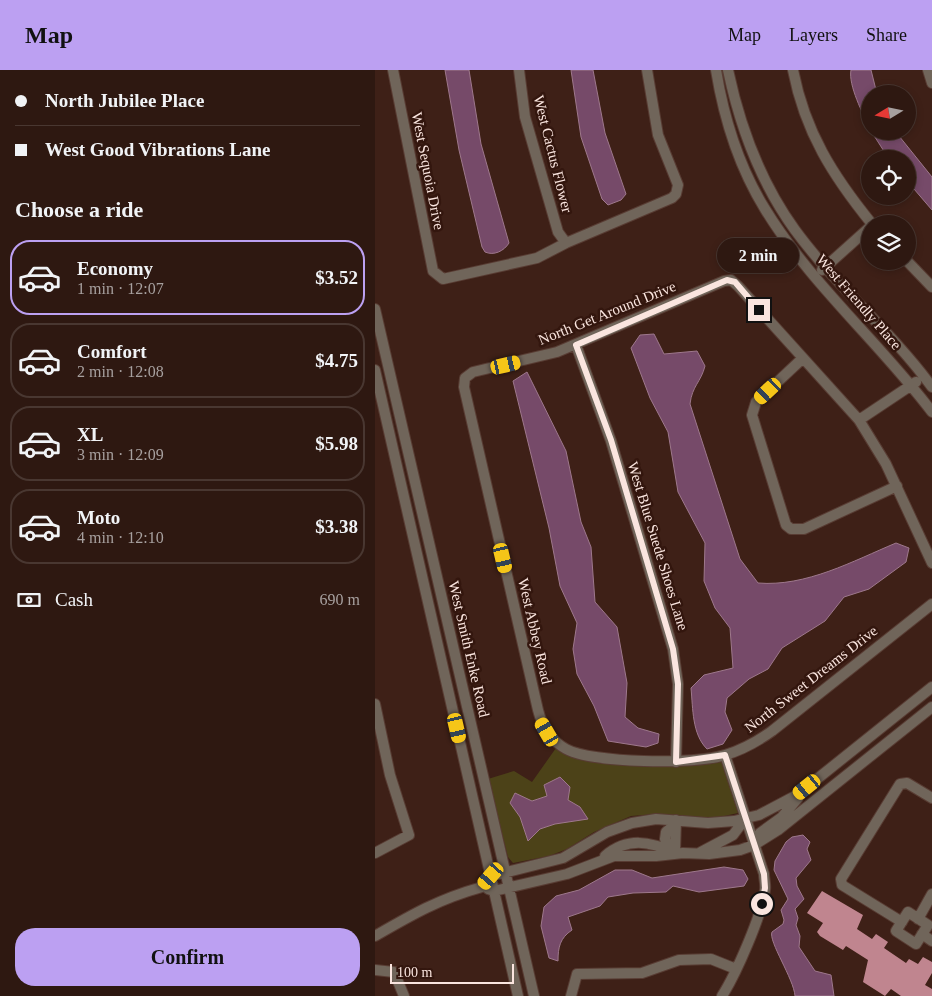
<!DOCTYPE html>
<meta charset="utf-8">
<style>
:root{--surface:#2e1811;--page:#36211a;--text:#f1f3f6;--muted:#a7a09f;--line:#493731;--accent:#bca0f2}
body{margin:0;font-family:Georgia,serif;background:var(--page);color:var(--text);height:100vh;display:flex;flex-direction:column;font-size:19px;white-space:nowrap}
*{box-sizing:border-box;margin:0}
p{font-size:16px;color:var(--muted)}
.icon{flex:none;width:28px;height:28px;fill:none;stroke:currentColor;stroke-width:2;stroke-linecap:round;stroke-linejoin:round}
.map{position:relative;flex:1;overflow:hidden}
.drawer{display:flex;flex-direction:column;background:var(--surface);width:375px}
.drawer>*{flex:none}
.hud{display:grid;align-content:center;height:110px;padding:0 15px;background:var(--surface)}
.needle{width:32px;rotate:260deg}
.controls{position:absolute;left:486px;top:15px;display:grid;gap:10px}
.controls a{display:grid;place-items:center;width:55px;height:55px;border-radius:50%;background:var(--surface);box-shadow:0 2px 8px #0003,0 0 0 1px var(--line);font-size:25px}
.scale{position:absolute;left:15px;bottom:12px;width:124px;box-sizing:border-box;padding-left:5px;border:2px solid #fae5df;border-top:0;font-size:14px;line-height:18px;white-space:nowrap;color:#fae5df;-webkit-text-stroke:4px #33160e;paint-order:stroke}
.end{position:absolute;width:22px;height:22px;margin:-11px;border:6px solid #fae5df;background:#111;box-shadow:0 0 0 2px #111}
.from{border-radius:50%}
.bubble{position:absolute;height:35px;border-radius:18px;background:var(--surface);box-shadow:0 2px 8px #0003,0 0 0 1px var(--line);font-size:16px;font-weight:800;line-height:35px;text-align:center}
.car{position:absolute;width:15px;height:30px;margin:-15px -8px;border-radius:6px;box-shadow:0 0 4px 1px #0007;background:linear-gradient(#f5c518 24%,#345 0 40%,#f5c518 0 76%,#345 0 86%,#f5c518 0)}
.hud b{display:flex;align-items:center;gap:18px;height:48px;font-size:19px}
.hud b+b{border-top:1px solid var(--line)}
.hud i{width:12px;height:12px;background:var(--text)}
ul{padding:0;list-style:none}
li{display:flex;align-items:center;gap:15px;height:75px;margin:0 10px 8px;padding:0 5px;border:2px solid var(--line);border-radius:20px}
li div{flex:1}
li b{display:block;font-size:19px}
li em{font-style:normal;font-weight:800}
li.active{border-color:var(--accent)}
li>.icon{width:45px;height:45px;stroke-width:1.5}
h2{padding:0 15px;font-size:22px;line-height:60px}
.pay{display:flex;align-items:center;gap:12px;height:55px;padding:0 15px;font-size:19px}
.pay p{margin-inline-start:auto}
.action{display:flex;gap:10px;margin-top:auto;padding:10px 15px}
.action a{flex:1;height:58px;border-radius:20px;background:var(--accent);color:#111;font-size:20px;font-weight:800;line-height:58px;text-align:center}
header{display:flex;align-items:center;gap:30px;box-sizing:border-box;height:70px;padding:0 25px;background:var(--accent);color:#111}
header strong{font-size:24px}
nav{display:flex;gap:28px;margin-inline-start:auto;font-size:18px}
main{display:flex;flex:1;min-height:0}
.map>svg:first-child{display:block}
.green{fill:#4c4218}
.water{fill:#764a69;stroke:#9e788c}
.building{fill:#c0858f}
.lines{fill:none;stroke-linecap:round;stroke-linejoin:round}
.minor-casing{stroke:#583c33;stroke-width:12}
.minor{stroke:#70655a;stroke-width:10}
.route{stroke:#fae5df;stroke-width:6}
.labels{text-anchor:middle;stroke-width:5;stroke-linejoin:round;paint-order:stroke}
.street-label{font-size:15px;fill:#fae5df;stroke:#33160e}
</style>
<header>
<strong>Map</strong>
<nav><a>Map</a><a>Layers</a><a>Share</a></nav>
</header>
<main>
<section class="drawer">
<div class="hud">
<b><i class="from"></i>North Jubilee Place</b>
<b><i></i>West Good Vibrations Lane</b>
</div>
<h2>Choose a ride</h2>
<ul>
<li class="active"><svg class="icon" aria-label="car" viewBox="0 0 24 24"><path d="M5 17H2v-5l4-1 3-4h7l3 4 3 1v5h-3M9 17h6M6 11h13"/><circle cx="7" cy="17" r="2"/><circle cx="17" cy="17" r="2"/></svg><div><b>Economy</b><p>1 min · 12:07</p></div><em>$3.52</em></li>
<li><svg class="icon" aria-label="car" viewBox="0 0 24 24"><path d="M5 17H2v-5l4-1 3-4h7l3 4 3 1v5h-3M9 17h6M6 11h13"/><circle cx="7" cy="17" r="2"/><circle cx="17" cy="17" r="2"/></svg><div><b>Comfort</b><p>2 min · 12:08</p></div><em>$4.75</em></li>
<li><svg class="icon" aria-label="car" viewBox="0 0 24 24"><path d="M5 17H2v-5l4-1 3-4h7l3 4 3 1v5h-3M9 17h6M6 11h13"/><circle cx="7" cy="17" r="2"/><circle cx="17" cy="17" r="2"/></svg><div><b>XL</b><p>3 min · 12:09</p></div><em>$5.98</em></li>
<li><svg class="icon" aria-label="car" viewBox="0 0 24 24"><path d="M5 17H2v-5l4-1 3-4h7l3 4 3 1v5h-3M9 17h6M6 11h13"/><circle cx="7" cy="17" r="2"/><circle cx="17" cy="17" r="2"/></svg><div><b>Moto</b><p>4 min · 12:10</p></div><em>$3.38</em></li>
</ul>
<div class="pay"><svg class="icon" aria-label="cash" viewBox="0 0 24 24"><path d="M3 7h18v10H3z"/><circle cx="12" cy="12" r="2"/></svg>Cash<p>690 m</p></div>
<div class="action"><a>Confirm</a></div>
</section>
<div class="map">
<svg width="557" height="926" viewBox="0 0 557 926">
<rect width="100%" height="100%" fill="#3e2017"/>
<path class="green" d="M181,678l80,16 57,2 30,-6 15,53 -23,5 -59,-4 -25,2 -37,16 -27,17 -18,7 -36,7 -5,-6 -20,-78 26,-8 18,11z"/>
<path class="water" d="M70,0h24l12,74 28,99c-5,8 -15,13 -24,9l-3,-5 -23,-97z
M196,0h22l12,63 21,61 -5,6 -13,5 -6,-6 -21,-62z
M476,0h20l6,24h-7v35c-7,-15 -22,-44 -19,-59z
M496,61h24l37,46v33l-24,-28 -1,-23h-18z
M279,264l10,20 33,-3 8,15c-4,16 -13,20 -15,38l50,155 18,24c48,4 95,-22 138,-40l13,5 -3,14 -37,27 -25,8 -19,24 -43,27 -14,21 -19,10 -22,19 -2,14 7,18 -9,14 -16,5c-15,-15 -14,-40 -16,-61l13,-13 29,-7 -3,-40 -15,-20 -11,-27 1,-38 -27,-51 -10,-60 -18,-34 -19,-50 9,-13z
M152,302l39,79 15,71 10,25 4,55 22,25 10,56 -2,34 13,11 21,6 -1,9 -12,4 -38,-6 -14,-35 -17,-32 -4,-25 4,-26 -17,-37 -11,-58 -36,-147z
M185,707l10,10 -2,13 12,7 8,12 -33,5 -15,5 -12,12 -8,-24 -10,-14 5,-10 17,8 15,-5 -3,-11z
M428,765l7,7 -3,7 4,11 -15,18 1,8 7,13 -9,10 3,9 -2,7 4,11 -1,11 16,24 16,4 3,21h-39c-1,-17 -27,-55 -23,-64l11,-8 1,-4 -3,-10 7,-11 -14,-29 1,-9 11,-19 6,-5z
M349,797l19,3 5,9 -4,7 -45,6 -26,-6 -7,6 -33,1 -25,4 -8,9 -32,11 4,13c-12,8 -14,17 -14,31l-9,-3 -8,-32 3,-19 12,-11 23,-6 36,-20h17l20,8z"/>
<path class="building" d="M447,821l41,24 -6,14 15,10 4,-5 12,8 -4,6 22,15 3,-4 9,5 5,-7 9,5v11l-7,12 7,4v7h-31l-10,-7 -6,7 -22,-14 5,-22 -22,-14 -3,4 -23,-14 -3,-4 6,-9 -16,-10z"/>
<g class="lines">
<defs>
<path id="minor" d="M18,0l40,201 10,8 94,-21 29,-15 106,-45 4,-4 2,-9 -20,-50 -11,-65
M144,0l6,47 33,115 8,11
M341,0c8,49 23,97 49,139 45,74 115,134 167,203
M353,0c12,57 33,113 67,160 41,56 96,101 137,157
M418,0c12,62 40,106 79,154
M553,0l4,13
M532,191l25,26
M447,200l48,-43
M0,239l159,687
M201,275l35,96 62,208 5,35 -2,78
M428,288l-47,44 -4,13 34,110 5,4h13l93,-43
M0,300l143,626
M484,350l57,-38
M557,493l-46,-99 -27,-44 -121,-134 -7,-6 -7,1 -167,71 -84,20 -8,6 -1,9 74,323c4,16 12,30 28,39 25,14 130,16 159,6 17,-5 33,-14 47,-24l160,-127
M0,634l15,71 19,60 -34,18
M379,775l6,-12 22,-16 16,-19
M294,781l-4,-12 1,-7 10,-8
M326,782l32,-17 12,-16
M230,786c22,-19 45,-15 70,-3l1,-33
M107,817l9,-11 72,-18 44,-26 25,-9 24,-4 52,4 26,-2 25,-6 38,-20 135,-108
M113,819l6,2 73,-17 47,-18h42l27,-3 26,1 31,-4 14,-5 24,-15 154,-123
M533,842l20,13 -12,19 -20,-13z
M543,849l14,-25
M527,852l-60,-37 -1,-6 59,-95 7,-1 25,15
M547,864l10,7
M0,866c38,-22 64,-37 107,-49
M0,900l19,2 10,24
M196,926l6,-22 65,-1 37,-13 32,-1 25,10
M347,926c14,-22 40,-81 43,-106 1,-5 -1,-11 -1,-16l-39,-119"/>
</defs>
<use href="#minor" class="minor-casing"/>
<use href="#minor" class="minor"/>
</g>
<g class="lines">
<path class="route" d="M384,240l-24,-28 -8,-2 -151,65 35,95 62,209 5,35 -2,78 49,-7 39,119 1,14 -3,16"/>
</g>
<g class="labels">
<g class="street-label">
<text transform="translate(178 84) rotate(76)" y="5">West Cactus Flower</text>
<text transform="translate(53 101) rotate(79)" y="5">West Sequoia Drive</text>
<text transform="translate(484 232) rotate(49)" y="5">West Friendly Place</text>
<text transform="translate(232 243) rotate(-22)" y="5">North Get Around Drive</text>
<text transform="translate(283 476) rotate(73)" y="5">West Blue Suede Shoes Lane</text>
<text transform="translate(160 561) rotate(77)" y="5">West Abbey Road</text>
<text transform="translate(94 579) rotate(77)" y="5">West Smith Enke Road</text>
<text transform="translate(436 609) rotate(-38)" y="5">North Sweet Dreams Drive</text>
</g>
</g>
</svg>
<div class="controls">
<a><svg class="needle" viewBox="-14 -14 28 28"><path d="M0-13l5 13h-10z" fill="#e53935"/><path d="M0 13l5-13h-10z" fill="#a7a09f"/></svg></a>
<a><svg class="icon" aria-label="locate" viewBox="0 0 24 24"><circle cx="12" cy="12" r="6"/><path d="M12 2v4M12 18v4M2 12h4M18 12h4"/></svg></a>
<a><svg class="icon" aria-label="layers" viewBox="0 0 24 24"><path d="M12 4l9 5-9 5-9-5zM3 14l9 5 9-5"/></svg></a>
</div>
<div class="scale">100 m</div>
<i class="end from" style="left:387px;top:834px"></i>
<i class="end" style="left:384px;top:240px"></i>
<div class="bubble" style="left:342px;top:168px;width:82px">2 min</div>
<i class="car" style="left:131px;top:295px;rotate:77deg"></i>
<i class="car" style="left:393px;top:321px;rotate:227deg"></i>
<i class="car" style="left:128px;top:488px;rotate:167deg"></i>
<i class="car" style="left:82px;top:658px;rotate:167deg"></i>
<i class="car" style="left:172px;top:662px;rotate:330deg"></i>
<i class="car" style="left:432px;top:717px;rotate:231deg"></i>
<i class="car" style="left:116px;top:806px;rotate:221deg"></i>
</div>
</main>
